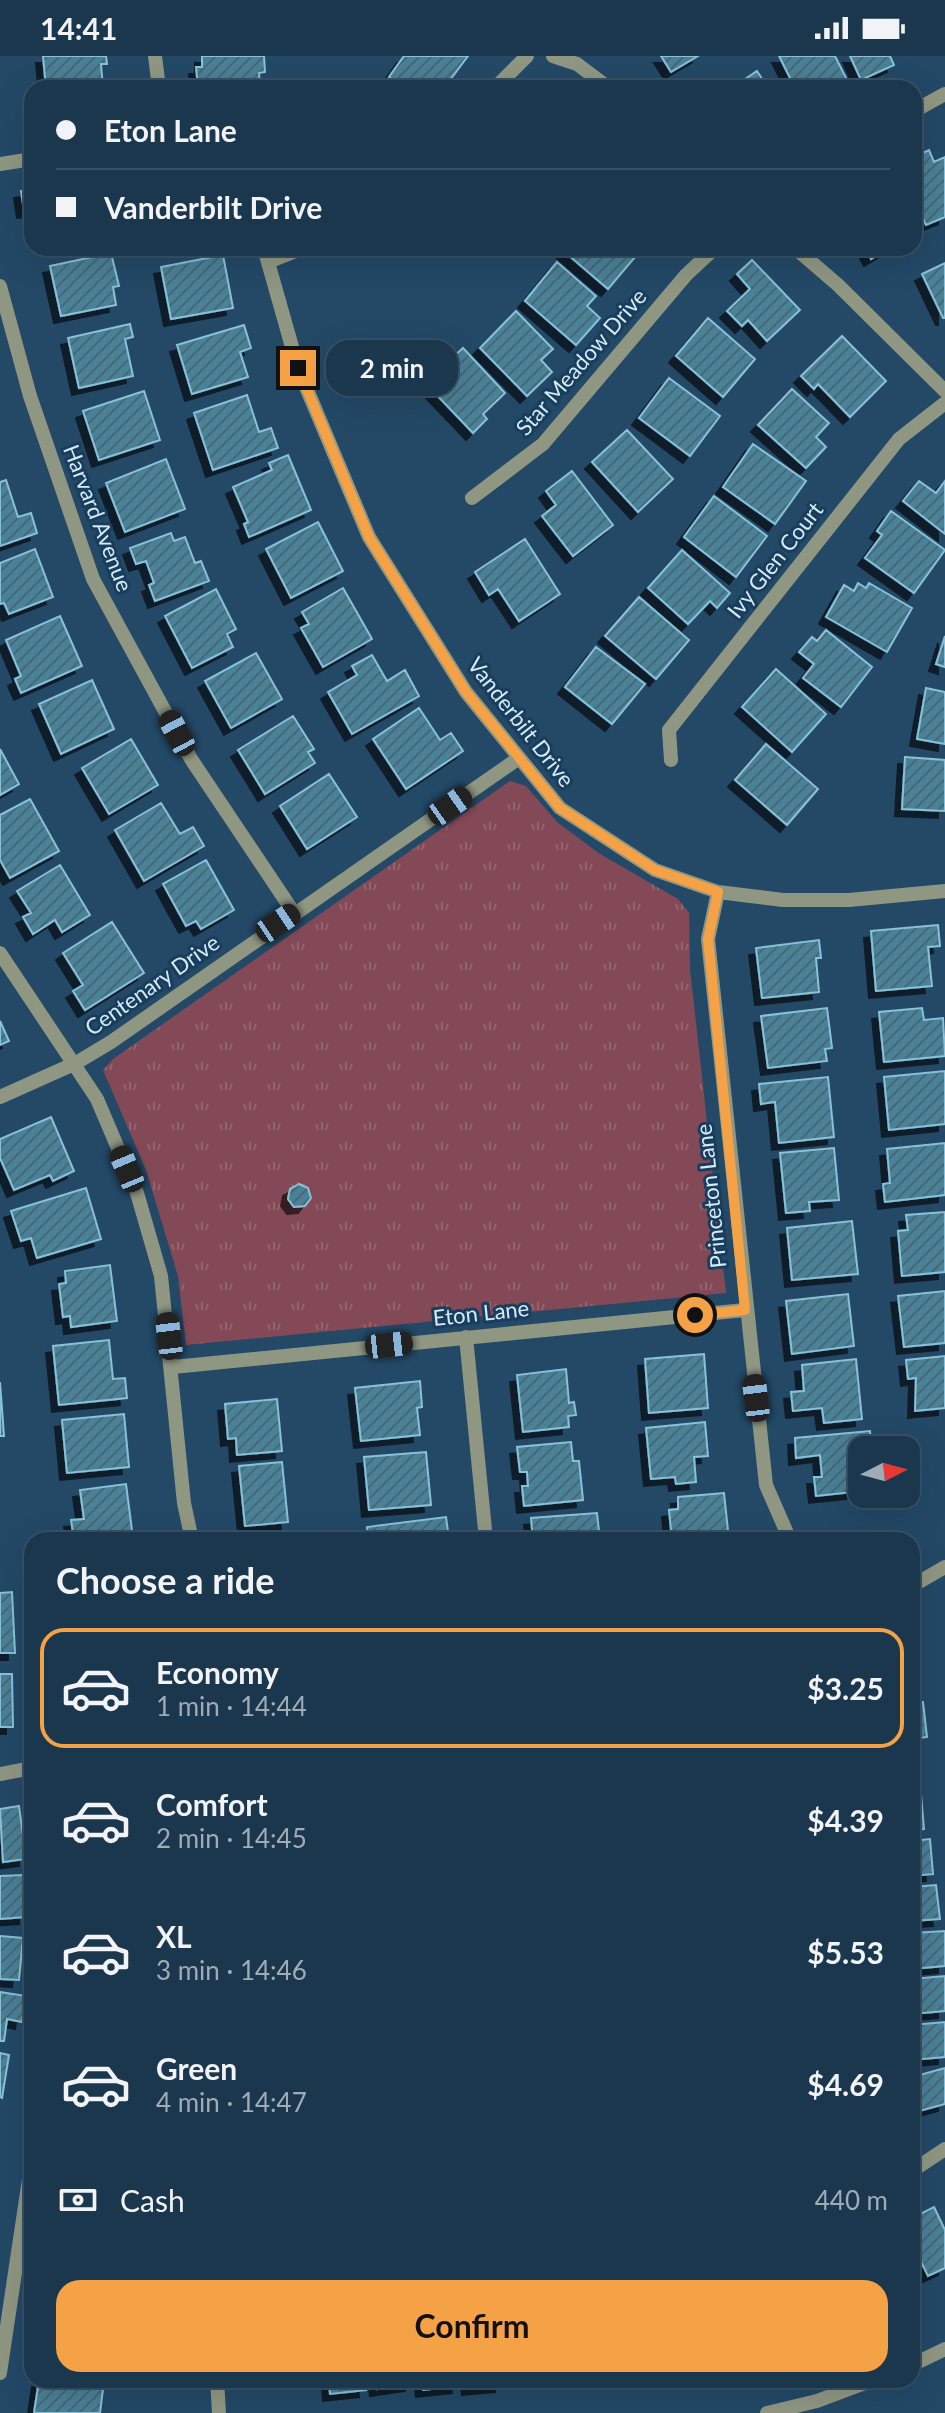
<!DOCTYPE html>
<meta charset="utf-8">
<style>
:root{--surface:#1a374d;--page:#233f54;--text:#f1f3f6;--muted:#9facb6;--line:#385165;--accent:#f5a246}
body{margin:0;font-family:Lato,sans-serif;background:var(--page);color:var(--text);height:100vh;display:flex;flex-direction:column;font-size:30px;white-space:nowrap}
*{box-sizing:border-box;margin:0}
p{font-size:26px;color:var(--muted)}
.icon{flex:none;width:44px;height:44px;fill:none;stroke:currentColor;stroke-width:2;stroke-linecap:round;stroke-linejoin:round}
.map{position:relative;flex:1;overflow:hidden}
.drawer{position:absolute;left:24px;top:1476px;width:896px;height:856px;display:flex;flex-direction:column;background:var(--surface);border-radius:24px;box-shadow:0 8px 32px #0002,0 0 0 2px var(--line)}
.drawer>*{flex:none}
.banner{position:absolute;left:24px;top:24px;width:898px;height:176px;border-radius:24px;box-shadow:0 8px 32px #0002,0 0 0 2px var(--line);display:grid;align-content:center;height:176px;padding:0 32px;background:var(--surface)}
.needle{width:52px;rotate:84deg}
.controls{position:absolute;left:848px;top:1380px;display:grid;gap:16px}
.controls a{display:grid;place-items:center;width:72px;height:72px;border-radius:16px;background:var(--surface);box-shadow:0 8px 32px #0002,0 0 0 2px var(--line);font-size:40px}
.end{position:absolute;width:36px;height:36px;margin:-18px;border:10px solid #f5a246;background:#111;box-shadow:0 0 0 4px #111}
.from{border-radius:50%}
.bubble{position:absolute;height:56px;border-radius:24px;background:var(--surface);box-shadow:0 8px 32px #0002,0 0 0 2px var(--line);font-size:26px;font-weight:700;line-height:56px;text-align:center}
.car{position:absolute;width:24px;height:48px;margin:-24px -12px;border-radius:10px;box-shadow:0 0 6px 2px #0007;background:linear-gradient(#222 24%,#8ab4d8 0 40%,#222 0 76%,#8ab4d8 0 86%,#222 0)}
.banner b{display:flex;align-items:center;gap:28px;height:76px;font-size:30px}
.banner b+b{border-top:2px solid var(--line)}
.banner i{width:20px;height:20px;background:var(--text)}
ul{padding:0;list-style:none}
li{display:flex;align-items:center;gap:24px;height:120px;margin:0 16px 12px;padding:0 16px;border:4px solid transparent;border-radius:24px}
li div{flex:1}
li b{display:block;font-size:30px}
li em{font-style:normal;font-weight:700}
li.current{border-color:var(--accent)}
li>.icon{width:72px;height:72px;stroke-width:1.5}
h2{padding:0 32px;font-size:36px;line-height:96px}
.pay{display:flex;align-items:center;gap:20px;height:88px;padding:0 32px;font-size:30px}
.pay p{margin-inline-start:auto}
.primary-button{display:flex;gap:16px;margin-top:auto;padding:16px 32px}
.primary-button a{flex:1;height:92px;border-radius:24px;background:var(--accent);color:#111;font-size:32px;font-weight:700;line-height:92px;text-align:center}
.status{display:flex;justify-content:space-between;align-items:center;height:56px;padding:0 40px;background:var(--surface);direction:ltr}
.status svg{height:22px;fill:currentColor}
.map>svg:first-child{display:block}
.park{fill:url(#park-tufts)}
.building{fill:url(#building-hatch);stroke:#88c1d8;stroke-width:2;filter:url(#shadow)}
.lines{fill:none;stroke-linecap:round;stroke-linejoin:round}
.minor{stroke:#8f9783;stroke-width:14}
.route{stroke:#f5a246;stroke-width:10}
.labels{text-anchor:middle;stroke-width:6;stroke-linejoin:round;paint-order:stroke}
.street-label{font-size:22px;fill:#d5eafd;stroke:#183e5c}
</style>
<div class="status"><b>14:41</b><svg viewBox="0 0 49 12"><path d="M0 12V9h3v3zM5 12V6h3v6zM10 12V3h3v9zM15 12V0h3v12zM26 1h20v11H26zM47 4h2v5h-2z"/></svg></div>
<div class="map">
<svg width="945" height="2357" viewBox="0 0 945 2357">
<defs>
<pattern id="park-tufts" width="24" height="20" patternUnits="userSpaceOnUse" patternTransform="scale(2)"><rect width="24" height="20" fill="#844957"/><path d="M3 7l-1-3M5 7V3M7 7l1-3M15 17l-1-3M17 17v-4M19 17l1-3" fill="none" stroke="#946370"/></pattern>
<pattern id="building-hatch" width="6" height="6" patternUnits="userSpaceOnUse" patternTransform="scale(2)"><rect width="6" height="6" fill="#498197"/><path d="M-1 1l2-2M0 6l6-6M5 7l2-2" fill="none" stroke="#456979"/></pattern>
<filter id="shadow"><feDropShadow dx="-7" dy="7" stdDeviation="0" flood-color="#0009"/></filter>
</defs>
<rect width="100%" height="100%" fill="#234967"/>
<path class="park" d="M510,725l16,5 31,36 43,32 78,45 11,14 1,56 36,324 -540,52 -8,-69 -32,-106 -43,-100 10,-11z"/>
<path class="building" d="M43,0h63l1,8h-6l2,24h-57z
M202,0h62l1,16 -6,1 1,10 -62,4 -2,-20h6z
M404,0h64l-24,32h-40l-15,-11z
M661,0h37l-27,16z
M779,0h56l16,32h-56z
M850,0h40l4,9 -33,15z
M757,15l11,17h-36z
M929,94l5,12 11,-5v60l-19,8 -12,-27v-41z
M32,133v21l-8,1 -3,-20z
M560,192h78l3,2 -33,39z
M865,192h24l-18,11z
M111,197l8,33 -6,1 3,18 -55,11 -11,-50z
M223,199l10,53 -62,11 -10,-52z
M752,204l48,50 -33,31 -19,-21 -6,6 -15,-15 23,-22 -13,-15z
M557,206l39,34 -9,10 13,12 -24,27 -51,-44z
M945,207v55h-2l-21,-44z
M516,255l37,38 -12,11 11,12 -25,24 -47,-48z
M708,262l47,41 -32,38 -47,-41z
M130,268l3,13 -8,2 8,37 -54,12 -11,-50z
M244,269l7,23 -11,4 8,25 -56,17 -15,-49z
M842,280l44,45 -36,36 -32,-33 -4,5 -13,-13z
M463,292l42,45 -22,21 4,5 -14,14 -43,-45 7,-8 -4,-4z
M669,322l51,38 -30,40 -51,-38z
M792,333l37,34 -13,14 10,10 -20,21 -48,-43z
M144,335l16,49 -61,20 -16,-49z
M247,339l12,37 12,-4 7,20 -65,22 -19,-57z
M627,374l46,49 -35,33 -46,-50z
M753,388l53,37 -31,43 -52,-37z
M288,399l23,55 -62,27 -5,-13 4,-2 -15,-35 39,-17 -3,-7z
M166,403l19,50 -60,23 -19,-49z
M572,415l41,54 -40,31 -31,-40 14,-11 -10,-14z
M6,424l12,37 13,-4 6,20 -37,13v-64z
M919,425l17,12 9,-12v53l-42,-33z
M714,440l53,40 -31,41 -52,-40z
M891,455l54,39 -31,43 -49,-35 17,-23 -5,-4z
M318,466l25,49 -52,27 -25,-49z
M171,477l3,8 11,-4 10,26 6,-2 8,20 -54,20 -6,-16 5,-2 -8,-22 -10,3 -6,-16z
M525,483l35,55 -41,27 -21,-32 -9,6 -14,-23z
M35,493l18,48 -44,17 -5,-11 -4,1v-41z
M682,494l48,43 -13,15 -7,-7 -22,23 -40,-36z
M858,527l8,5 3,-5 43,25 -25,44 -61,-35 18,-32 10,6z
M343,532l29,51 -49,28 -22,-39 8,-4 -7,-12z
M216,533l20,40 -9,5 6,13 -41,21 -27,-52z
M639,541l50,43 -33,39 -51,-43z
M60,560l22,50 -61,27 -6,-14 6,-3 -15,-36z
M826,574l46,37 -31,40 -38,-29 11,-14 -15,-12 13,-15 5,4z
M945,580v31l-9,-3z
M596,591l49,37 -33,40 -47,-37z
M256,597l26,46 -51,29 -26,-47z
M372,599l15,26 18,-11 14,26 -67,38 -24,-42 29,-17 -5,-9z
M776,613l50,45 -34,38 -50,-45z
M92,624l22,49 -53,25 -22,-50z
M926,632l19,4v52l-28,-5z
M419,652l21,32 11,-7 12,18 -57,38 -33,-50z
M293,660l21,33 -6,3 7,11 -50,31 -27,-44z
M131,683l27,46 -49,29 -27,-46z
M766,688l52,45 -31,36 -52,-45z
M0,693l19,35 -19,11z
M905,701l40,3v51l-43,-2z
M329,718l28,43 -50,32 -27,-43z
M30,743l29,52 -49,27 -10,-18v-45z
M161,747l19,31 13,-7 11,19 -60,35 -29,-51z
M206,804l28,50 -33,19 -5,-8 -10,5 -23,-42z
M60,809l30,50 -28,17 -7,-12 -22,14 -10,-17 8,-4 -14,-22z
M112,866l32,51 -59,37 -12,-19 10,-6 -20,-32z
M938,869l2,21 -12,1 4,39 -56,5 -5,-60z
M819,884l2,18h-5l3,34 -57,6 -6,-50z
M827,952l5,40 -7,1 2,12 -59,7 -7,-52z
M922,952l2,12 19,-2 2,38 -61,6 -5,-50z
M0,965l9,20 -9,4z
M945,1015v53l-56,6 -5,-53z
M828,1021l6,60 -55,6 -4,-41 -14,2 -2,-20z
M51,1061l23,54 -21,10 -3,-6 -36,15 -14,-32v-19z
M945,1087v52l-60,7 -2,-18 7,-1 -3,-34z
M834,1092l5,52 -30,2 1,9 -24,2 -6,-60z
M299,1128l9,4 3,10 -6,8 -11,1 -6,-8 2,-10z
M86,1132l15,51 -64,19 -6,-20 -10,3 -10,-30z
M945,1156v60l-43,4 -4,-45 10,-1 -2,-15z
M852,1165l6,53 -66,6 -5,-52z
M110,1209l7,56 -46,6 -1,-11 -7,1 -4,-33 7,-1 -1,-12z
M945,1235v52l-41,4 -6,-51z
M848,1238l6,52 -62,8 -6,-53z
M109,1284l4,39 12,-1 2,20 -68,7 -6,-59z
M704,1298l4,54 -59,5 -4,-54z
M945,1300v52l-30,3 1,-33 -8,1 -2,-19z
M856,1303l6,60 -38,4 -2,-15 -29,3 -2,-19 13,-1 -2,-26z
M566,1313l3,34 5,-1 2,13 -8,1 1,11 -46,5 -6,-57z
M420,1325l2,26 -5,1 3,27 -59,6 -6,-53z
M0,1326l4,54h-4z
M277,1343l5,52 -45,4 -1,-17 -8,1 -3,-35z
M124,1358l5,53 -62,6 -5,-53z
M705,1366l3,34 -14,1 2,25 -20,2 -1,-7 -24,2 -5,-51z
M870,1375l2,19h-10v41l-46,5 -2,-19h8l-2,-22 -24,3 -1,-20z
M571,1386l2,19h6l4,39 -59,6 -2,-20h6l-1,-14h-7l-3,-25z
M426,1396l5,53 -62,5 -5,-53z
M282,1406l6,60 -43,4 -6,-60z
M126,1428l7,54 -59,2 -3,-20 13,-1 -4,-29z
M724,1437l5,47h-57l-3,-30 9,-1v-12z
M597,1457l3,27h-67l-2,-22z
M446,1461l3,22 -81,1 -1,-13z
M315,1480v4h-48z
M12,1536l3,61h-15v-60z
M0,1618h12l1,53h-13z
M923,1646l4,35 -15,2v-36z
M912,1693h4l4,36 -8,1z
M921,1738l3,35 -12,1v-35z
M19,1750l7,53 -23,3 -3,-53z
M930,1783l3,35 -21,2v-35z
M24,1819l2,42 -26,2v-43z
M936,1829l4,34 -28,2v-34z
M945,1875v35l-33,3v-36z
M0,1880l23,2 -4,42 -19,-1z
M945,1920v35l-33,3v-35z
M0,1936l26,4 -4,26 -15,-3 -3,22h-4z
M945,1966v35l-33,3v-35z
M0,1997l9,2 -7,43 -2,-1z
M945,2012v36l-33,9v-36z
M934,2151l11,23v38l-17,8 -16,-33v-25z
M39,2324l64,9 -3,24h-66z
M329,2324h36l1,10 -36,4z
M376,2324h36v4l-35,5z
M422,2324h36l1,6 -36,4z
M468,2324h34v5l-33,3z"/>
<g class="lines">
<path class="minor" d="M155,0l4,32
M553,0l24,8 32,24
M495,32l32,-32
M914,55l31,-17
M0,108l32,-5
M264,192l34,120 71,169 97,155 94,116 95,62 63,22 65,8h66l96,-9
M795,192l43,37 107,106
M268,206l35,-14
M0,230l30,110 63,183 98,180 103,154
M472,442l71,-54 143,-169 29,-27
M671,704l-2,-30 230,-291 46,-36
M718,836l-10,47 58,546 24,55
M0,897l97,146 40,94 24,83 23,227 8,37
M0,1041l76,-34 35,-21 408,-284
M466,1281l20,203
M173,1311l572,-57
M912,1530l33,-19
M0,1718l32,-6
M912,2115l33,-22
M912,2309l33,-16
M0,2317l32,-214
M217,2324l2,33
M767,2357l50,-12 56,-21"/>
</g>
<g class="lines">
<path class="route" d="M298,312l71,169 97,155 94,116 95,62 63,22 -10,47 37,371 -50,5"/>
</g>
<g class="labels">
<g class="street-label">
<text transform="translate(581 306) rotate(-49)" y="8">Star Meadow Drive</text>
<text transform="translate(98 462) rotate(69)" y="8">Harvard Avenue</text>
<text transform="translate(775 504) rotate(-52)" y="8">Ivy Glen Court</text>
<text transform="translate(521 666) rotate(52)" y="8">Vanderbilt Drive</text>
<text transform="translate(152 929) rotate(-35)" y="8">Centenary Drive</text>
<text transform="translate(711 1140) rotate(-96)" y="8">Princeton Lane</text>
<text transform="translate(481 1257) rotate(-6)" y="8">Eton Lane</text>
</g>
</g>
</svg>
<div class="controls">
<a><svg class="needle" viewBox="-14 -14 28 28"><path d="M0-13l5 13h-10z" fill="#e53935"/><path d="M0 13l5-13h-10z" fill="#9facb6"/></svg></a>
</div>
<i class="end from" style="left:695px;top:1259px"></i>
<i class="end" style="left:298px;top:312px"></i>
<div class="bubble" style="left:326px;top:284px;width:132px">2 min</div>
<i class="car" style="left:177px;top:677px;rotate:332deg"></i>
<i class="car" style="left:450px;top:750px;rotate:55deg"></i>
<i class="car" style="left:278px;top:867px;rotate:56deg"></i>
<i class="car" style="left:127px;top:1113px;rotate:337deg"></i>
<i class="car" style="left:169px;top:1280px;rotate:353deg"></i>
<i class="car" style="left:389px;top:1289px;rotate:84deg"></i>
<i class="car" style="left:756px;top:1342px;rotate:353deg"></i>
<div class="banner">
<b><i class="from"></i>Eton Lane</b>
<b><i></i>Vanderbilt Drive</b>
</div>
<section class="drawer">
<h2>Choose a ride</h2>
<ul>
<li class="current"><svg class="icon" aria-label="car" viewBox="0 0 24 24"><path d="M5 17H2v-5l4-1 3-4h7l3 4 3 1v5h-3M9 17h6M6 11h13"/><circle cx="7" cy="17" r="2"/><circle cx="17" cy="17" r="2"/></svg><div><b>Economy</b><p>1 min · 14:44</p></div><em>$3.25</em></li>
<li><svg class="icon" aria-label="car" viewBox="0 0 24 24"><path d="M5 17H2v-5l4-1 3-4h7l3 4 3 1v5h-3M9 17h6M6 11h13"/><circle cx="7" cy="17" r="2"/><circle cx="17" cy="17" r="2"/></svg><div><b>Comfort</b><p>2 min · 14:45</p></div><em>$4.39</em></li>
<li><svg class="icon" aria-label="car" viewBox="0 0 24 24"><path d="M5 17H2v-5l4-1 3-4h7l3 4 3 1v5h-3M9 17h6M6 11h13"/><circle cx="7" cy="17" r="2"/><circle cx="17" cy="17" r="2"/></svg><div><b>XL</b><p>3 min · 14:46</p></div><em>$5.53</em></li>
<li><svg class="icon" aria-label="car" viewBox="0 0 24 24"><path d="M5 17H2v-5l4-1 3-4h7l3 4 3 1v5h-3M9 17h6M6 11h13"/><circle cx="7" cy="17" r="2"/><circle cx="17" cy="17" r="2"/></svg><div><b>Green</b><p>4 min · 14:47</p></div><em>$4.69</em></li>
</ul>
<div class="pay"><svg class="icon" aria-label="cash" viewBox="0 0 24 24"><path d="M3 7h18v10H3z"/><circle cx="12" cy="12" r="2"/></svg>Cash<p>440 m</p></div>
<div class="primary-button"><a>Confirm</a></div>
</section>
</div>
